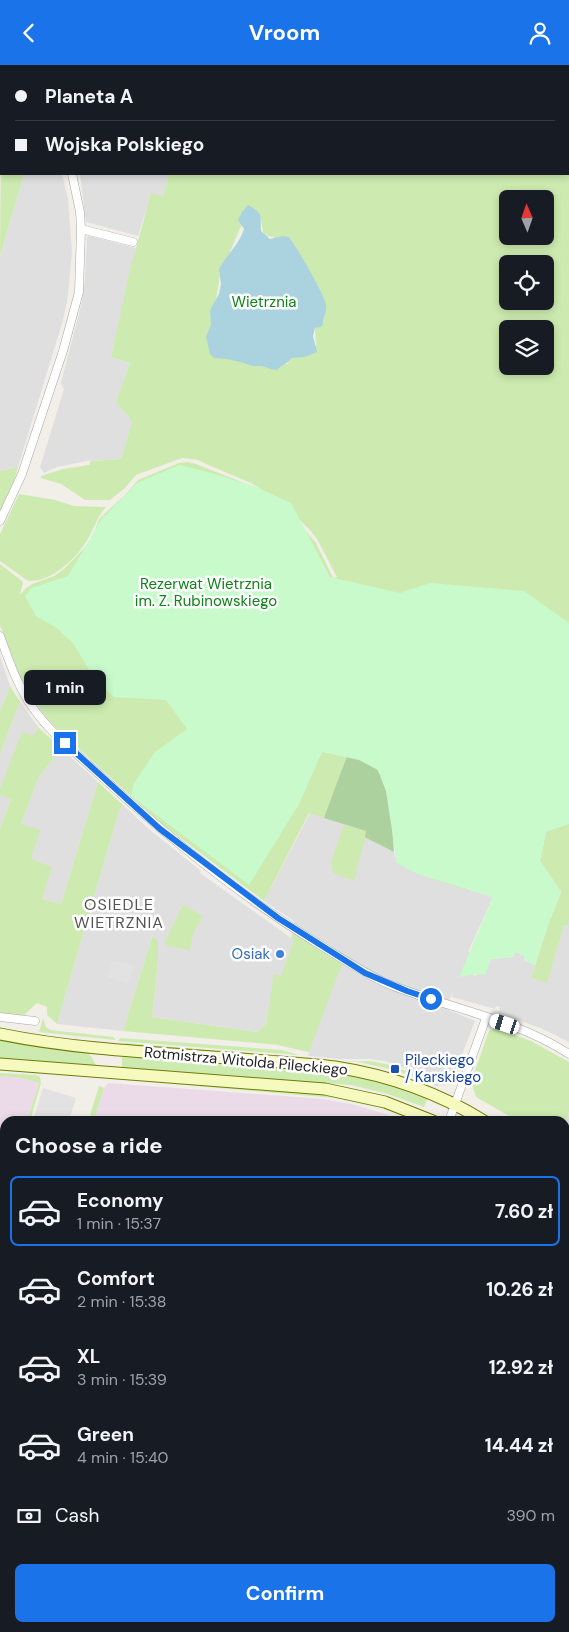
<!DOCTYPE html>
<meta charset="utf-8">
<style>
:root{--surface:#171b24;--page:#242831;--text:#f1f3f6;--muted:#9ea1a6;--line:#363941;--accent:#1a73e8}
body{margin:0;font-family:"DM Sans",sans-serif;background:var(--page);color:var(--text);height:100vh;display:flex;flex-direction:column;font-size:19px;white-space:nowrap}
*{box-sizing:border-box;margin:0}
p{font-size:16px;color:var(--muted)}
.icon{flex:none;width:28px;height:28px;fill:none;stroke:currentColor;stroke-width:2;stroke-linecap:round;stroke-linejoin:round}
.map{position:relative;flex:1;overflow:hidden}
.panel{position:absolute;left:0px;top:1051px;width:570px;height:516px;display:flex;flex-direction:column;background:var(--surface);border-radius:15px 15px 0 0;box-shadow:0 2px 8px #0003}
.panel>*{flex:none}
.guide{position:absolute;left:0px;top:0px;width:570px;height:110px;box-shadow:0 2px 8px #0003;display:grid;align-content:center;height:110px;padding:0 15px;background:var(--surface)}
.needle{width:32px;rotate:358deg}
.controls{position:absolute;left:499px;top:125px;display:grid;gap:10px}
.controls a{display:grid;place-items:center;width:55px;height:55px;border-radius:8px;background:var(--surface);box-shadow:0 2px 8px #0003;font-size:25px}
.end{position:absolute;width:22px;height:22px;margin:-11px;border:6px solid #1a73e8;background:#fff;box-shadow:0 0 0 2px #fff}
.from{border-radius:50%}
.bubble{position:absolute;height:35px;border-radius:8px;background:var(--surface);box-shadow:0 2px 8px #0003;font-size:16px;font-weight:700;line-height:35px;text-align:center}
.car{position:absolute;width:15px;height:30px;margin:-15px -8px;border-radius:6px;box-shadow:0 0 4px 1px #0007;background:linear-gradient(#fff 24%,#345 0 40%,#fff 0 76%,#345 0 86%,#fff 0)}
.guide b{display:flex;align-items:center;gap:18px;height:48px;font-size:19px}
.guide b+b{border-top:1px solid var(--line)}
.guide i{width:12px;height:12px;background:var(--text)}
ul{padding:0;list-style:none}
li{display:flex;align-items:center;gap:15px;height:70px;margin:0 10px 8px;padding:0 5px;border:2px solid transparent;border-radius:8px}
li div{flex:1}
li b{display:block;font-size:19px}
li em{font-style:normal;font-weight:700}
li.active{border-color:var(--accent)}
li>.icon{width:45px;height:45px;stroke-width:1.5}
h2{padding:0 15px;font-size:22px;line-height:60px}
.pay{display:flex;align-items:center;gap:12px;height:55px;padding:0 15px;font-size:19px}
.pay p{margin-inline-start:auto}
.button{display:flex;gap:10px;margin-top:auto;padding:10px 15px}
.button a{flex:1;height:58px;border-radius:8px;background:var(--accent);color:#fff;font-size:20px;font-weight:700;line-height:58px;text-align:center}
header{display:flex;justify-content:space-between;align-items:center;height:65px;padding:0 15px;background:var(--accent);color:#fff;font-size:22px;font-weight:700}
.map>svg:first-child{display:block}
.residential{fill:#e0dfdf}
.commercial{fill:#f2dad9}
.industrial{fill:#ebdbe8}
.grass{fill:#cdebb0;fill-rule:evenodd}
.forest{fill:#add19e}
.park{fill:#c8facc}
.parking{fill:#e2e2e2}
.water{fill:#aad3df}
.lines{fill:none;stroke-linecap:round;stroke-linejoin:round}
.minor-casing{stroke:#a9a9a9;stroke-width:9}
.secondary-casing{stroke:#707d05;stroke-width:13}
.primary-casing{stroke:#a06b00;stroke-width:14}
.minor{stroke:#fff;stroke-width:8}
.secondary{stroke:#f7fabf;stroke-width:11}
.primary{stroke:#fcd6a4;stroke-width:12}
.route{stroke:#1a73e8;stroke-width:6}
.shop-dot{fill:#3f7fe0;stroke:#fff;stroke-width:2}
.transit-dot{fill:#1a4fb4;stroke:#fff;stroke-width:2}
.labels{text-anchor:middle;stroke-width:5;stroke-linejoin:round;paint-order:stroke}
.park-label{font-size:15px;fill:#0c8416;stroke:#fff}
.shop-label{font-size:15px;fill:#366cbe;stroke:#fff;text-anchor:end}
.transit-label{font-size:15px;fill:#164399;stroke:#fff;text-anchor:start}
.street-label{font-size:15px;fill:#222;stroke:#fff}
.neighbourhood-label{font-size:16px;letter-spacing:1px;fill:#555;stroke:#fff}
</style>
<header><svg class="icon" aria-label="back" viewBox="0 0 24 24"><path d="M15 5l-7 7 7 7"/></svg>Vroom<svg class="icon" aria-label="person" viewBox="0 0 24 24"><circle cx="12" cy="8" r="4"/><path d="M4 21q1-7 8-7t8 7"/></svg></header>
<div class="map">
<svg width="569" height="1567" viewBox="0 0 569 1567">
<rect width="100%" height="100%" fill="#f2efe9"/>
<path class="residential" d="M24,109h38l6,25 4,53 -4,44 -5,24 -45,147 -18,4v-215z
M80,109h89l-6,23 -12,-3 -13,42 -52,-14z
M89,171l47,12 -25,109 19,6 -14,39 16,19 -11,38 -34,2 -30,6 -13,6 -4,-6 24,-78 -3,-6 21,-81 3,-22 2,-43z
M0,591l10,30 -10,25z
M20,637l18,25 -38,101v-74z
M61,683l37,34 -37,122 -20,-5 -20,-75 17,-45z
M123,740l27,25 51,41 -1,2 91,65 3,-17 -30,-20 46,-88 57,18 1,8 26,13 3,11 21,11 75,23 -24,53 5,26 8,-3 9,-14 22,-2 2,-5 10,4 -1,4 11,5 -4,13 33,-53 5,1v116l-26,-13 -44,-16 1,-6 -4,-1 -1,3 -43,-12 1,-6 -7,18 29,12 -25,64 -15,1 -30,-18 -20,-7 -16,-2h-29l-31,-3 -1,-1 1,-3 -31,-7 16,-104 -13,36 -7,-2 -8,49 -9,8 -105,-15 6,-56v-22l-6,-2 -29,94 -66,-7 62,-213z
M569,1047v54l-4,-4v-36z
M119,1562l179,1v4h-180z"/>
<path class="commercial" d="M569,1192v150l-4,2v-149z
M565,1507l4,6v54h-257l1,-5h252z"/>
<path class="industrial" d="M0,1011l21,2 18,5 -12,38h-22v77l-5,17z
M108,1018l215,16 33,6 51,16h-313l10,-33z
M0,1206l5,2v141l-5,-1z
M569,1357v114l-4,-7v-105z"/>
<path class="grass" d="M218,0h224l-220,1z
M535,0h34v861l-5,-1 -17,58 -16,-5 17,-53 13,-33 -21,-31 6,-29 -79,58 -49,-16 -21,-11 -11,-72 -8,-21 -30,-19 -15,46 -9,21 -15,-5 -45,88 -102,-77 -107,-97 -10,-11 -23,-34 -22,-57v-61l21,16 2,3 -3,12 6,-7 6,-4 22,-8 10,-7 27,-28 8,-22 26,-24 13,-15 41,-17 9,-1 8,2 53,21 55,44 12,14 17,35 4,-1 -20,-38 -8,-10 -27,-26 -31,-20 -45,-19 -8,-4 -16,-2 -46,17 -11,13 -15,12h-25l-24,-16 -20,-6v-2l22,-7 26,-4 2,-4 30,-2 11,-38 -16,-19 14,-39 -19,-6 19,-87 21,-77 12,3 6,-22h400v-108h-34zM508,134h37v37h-37zM258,146c4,6 3,15 6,24l12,3 13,-1 33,58 3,18 -2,11 -8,4 1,17 -18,12 -6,1 -5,6 -5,1 -29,1 -26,-8h-13l-2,-33 8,-50 21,-49zM508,199h37v37h-37zM508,264h37v37h-37z
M1,73v36h23l-24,82z
M18,402l-5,18 -13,27v-41z
M19,429l36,6 19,6 32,1c-10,12 -10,17 -17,30 -11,20 -36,45 -61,44l-28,-20v-27z
M10,621l10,16 -20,52v-43z
M38,662l23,21 -23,31 -17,45 19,6 -9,29 21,8 -10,32 19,5 37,-122 25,23 -4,6 -62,213 -10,-9v-8l-10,-4 -14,13 -23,-3v-185l11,-29 -11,-4v-6l22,-57 12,4z
M344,760l23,6 -13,50 -21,-8 -2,-11z
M183,840l20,11 -10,18 -3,16 -23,-4 -2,-4z
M294,869l48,30 -33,88 -31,-7 -155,-14 29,-94 6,2v22l-6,56 105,15 9,-8 8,-50 7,2 13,-36 -3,-2z
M43,953l3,9 4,3 64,7 1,3 -76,-8z
M495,963l36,13 38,21v50l-4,14v-5h-47l-42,-24 -5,-15 18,-51z
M0,973l86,14 5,4 5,9 -2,1 -94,-7z
M120,973l162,12 17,5 -181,-14z
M126,978l170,14 6,1 -179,-13z
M122,990l201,16 37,6 36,9 32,12 -4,9 -36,-13 -37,-9 -229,-17z
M368,996c17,2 33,6 48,16l-16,-5 1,-2 -6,-2 -1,2 -36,-8h-13z
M0,1008l36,2 4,2 1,6 -11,38h-3l12,-38 -18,-5 -21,-2z
M183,1018l140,11 60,12 35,14 -41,-13 -42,-9 -161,-14z
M99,1021l5,2 -10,33h-4l2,-5 -2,-1z
M0,1348l5,1v213l114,1 -1,4h-118z"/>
<path class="forest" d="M355,669c8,12 17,24 23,37 13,24 14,54 16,81l-26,-13 -3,-2 1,-6 -42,-13z"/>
<path class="park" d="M179,400l32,8 45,14 35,16 39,74 70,16 30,-10 94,8 45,32v201l-23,8 -6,29 21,31 -13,33 -13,40 -11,-5 1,-4 -10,-4 -2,5 -22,2 -6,16c-5,-2 -19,1 -26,2l34,-80 -75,-23 -21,-11 -11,-72 -8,-21 -19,-10 -37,-8 -23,52 -50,81 -118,-89 2,-11 22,-33 32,-23 -21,-29 -52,-3 -18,-16 -23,-38 -16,-15 -21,-12 -11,-20 7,-8 36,-12 33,-56 36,-37z"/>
<path class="parking" d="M113,895l21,6 -6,18 -21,-7z
M43,1023l33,10 -7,23h-36z
M0,1227h5v32h-5z
M565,1536h4v28l-22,2v-3l18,-1z"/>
<path class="water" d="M248,140c16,9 12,9 13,26l9,8 13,-3 6,1c8,11 35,56 37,68 1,6 -3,13 -3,19l-2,3 -6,1 -2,8 4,16 -12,5 -13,1c-5,6 -10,7 -15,12 -6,0 -10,-3 -16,-4 -3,0 -5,0 -8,0 -14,-4 -24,-8 -39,-8l-4,-4 -4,-18 5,-11 -1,-15 9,-16 2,-10 -2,-15c8,-15 20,-24 25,-40l-6,-9 4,-8z"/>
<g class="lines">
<defs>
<path id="minor" d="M40,0v1
M140,1v-1
M81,164l52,13
M0,456l22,-47 41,-123 16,-59 2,-63 -1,-17 -8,-38
M0,571c9,25 17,49 33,72 18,26 46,47 69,69 67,61 138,119 215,166 23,14 45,29 69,40 60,25 128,35 183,71
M0,952l35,4
M449,1056l37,-103
M0,1181l5,2
M565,1498l4,7
M304,1567l1,-5"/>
<path id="secondary" d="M0,969c79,16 161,19 241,25 31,3 63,4 94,8 52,8 104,26 149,54
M0,999l325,25 60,13 48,19
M565,1122l4,4
M565,1156l4,5"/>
<path id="primary" d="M10,1v-1
M0,37l1,-4"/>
</defs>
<use href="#minor" class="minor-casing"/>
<use href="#secondary" class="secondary-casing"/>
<use href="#primary" class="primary-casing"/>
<use href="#minor" class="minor"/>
<use href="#secondary" class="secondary"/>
<use href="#primary" class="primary"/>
</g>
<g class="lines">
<path class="route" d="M65,678l95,86 118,89 87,55 42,18 24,8"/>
</g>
<circle class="shop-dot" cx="280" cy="889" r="5"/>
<rect class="transit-dot" x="390" y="999" width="10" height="10" rx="2.5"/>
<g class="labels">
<g class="park-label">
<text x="264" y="242">Wietrznia</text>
<text x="206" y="524">Rezerwat Wietrznia<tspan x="206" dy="17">im. Z. Rubinowskiego</tspan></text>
</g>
<g class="shop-label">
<text x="270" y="894">Osiak</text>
</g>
<g class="transit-label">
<text x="405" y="1000">Pileckiego<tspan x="405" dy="17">/ Karskiego</tspan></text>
</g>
<g class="street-label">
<text transform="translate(246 996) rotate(5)" y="5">Rotmistrza Witolda Pileckiego</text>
</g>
<g class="neighbourhood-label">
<text x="119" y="845">OSIEDLE<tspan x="119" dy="18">WIETRZNIA</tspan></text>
</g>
</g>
</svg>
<div class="controls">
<a><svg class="needle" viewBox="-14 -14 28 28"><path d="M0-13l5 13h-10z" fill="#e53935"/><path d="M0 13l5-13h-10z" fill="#9ea1a6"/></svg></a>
<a><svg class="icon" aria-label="locate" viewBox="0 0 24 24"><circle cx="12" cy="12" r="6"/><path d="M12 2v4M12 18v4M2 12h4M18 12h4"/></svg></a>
<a><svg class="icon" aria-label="layers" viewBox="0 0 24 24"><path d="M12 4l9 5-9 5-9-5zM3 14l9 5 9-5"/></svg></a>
</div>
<i class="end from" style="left:431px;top:934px"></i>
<i class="end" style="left:65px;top:678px"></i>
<div class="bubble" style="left:24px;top:605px;width:82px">1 min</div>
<i class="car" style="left:505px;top:959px;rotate:288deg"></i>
<div class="guide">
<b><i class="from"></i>Planeta A</b>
<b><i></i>Wojska Polskiego</b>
</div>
<section class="panel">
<h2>Choose a ride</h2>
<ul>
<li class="active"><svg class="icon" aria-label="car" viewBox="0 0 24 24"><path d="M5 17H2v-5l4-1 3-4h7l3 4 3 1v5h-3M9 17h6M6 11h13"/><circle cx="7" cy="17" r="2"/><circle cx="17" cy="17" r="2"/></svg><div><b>Economy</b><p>1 min · 15:37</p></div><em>7.60 zł</em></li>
<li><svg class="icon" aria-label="car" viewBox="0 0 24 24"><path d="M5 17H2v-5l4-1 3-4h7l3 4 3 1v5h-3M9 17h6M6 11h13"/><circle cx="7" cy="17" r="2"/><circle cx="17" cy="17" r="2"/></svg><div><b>Comfort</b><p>2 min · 15:38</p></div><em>10.26 zł</em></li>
<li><svg class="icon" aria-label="car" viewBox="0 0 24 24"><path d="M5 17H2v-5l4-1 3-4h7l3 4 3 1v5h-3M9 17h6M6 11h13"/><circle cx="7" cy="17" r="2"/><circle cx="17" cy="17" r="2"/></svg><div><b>XL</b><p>3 min · 15:39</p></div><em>12.92 zł</em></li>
<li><svg class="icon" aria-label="car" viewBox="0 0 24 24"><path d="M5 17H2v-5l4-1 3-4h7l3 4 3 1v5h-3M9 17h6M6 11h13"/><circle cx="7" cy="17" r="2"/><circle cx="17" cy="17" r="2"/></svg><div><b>Green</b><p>4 min · 15:40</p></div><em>14.44 zł</em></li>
</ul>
<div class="pay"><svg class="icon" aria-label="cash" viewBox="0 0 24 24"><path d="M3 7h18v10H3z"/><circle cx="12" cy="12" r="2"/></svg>Cash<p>390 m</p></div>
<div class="button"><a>Confirm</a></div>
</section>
</div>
